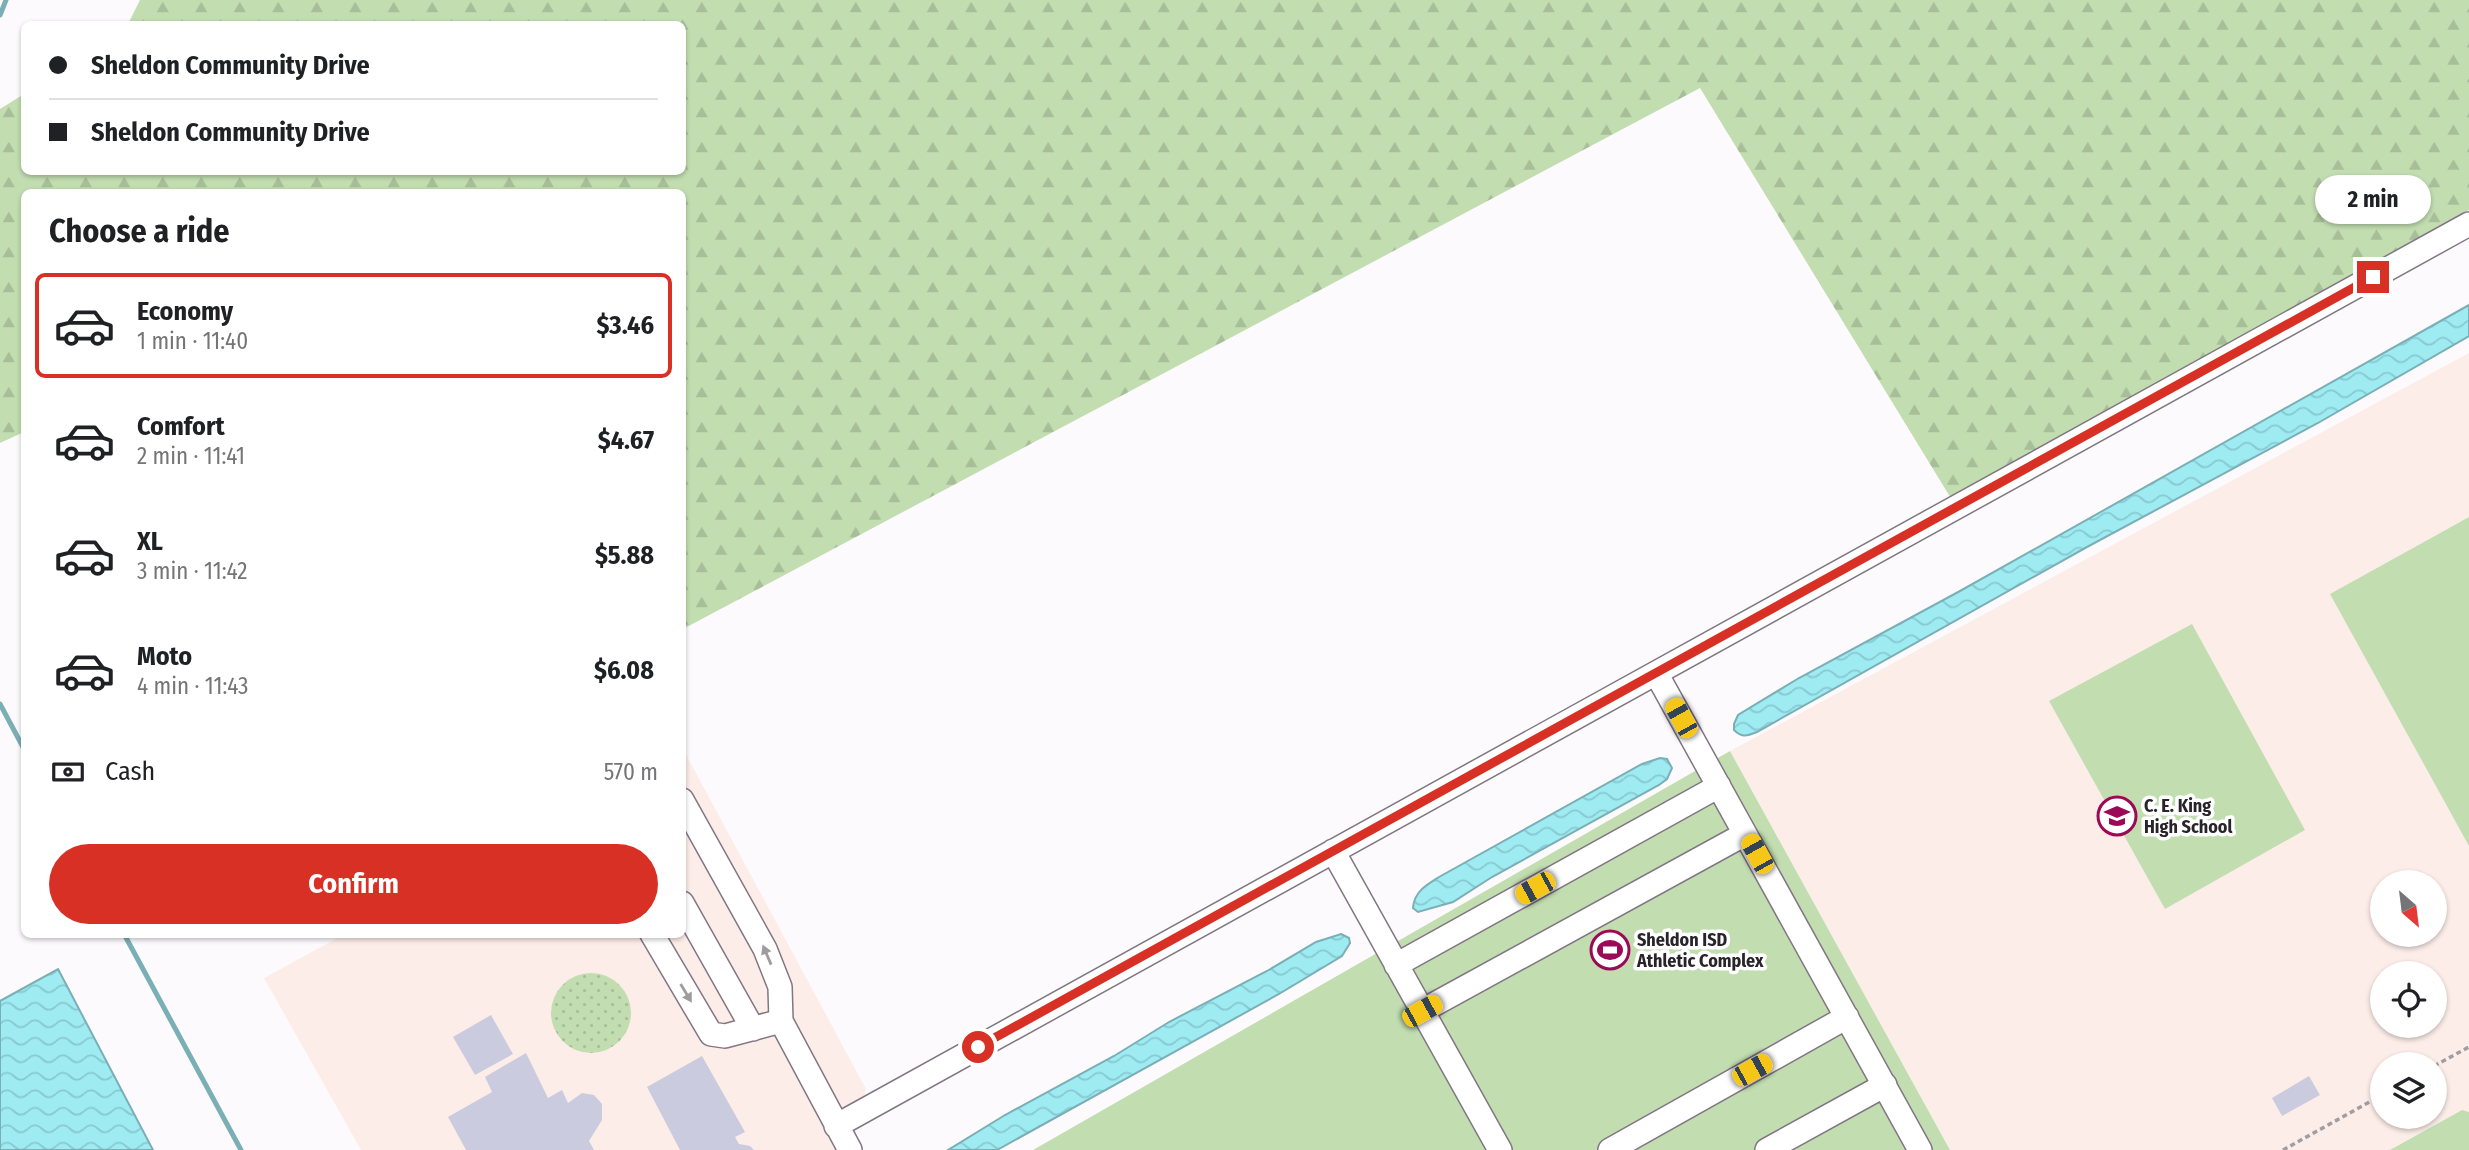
<!DOCTYPE html>
<meta charset="utf-8">
<style>
:root{--surface:#fff;--page:#f6f6f6;--text:#202124;--muted:#757577;--line:#e0e0e0;--accent:#d93025}
body{margin:0;font-family:"Fira Sans Condensed",sans-serif;background:var(--page);color:var(--text);height:100vh;display:flex;flex-direction:column;font-size:26px;white-space:nowrap}
*{box-sizing:border-box;margin:0}
p{font-size:23px;color:var(--muted)}
.icon{flex:none;width:38px;height:38px;fill:none;stroke:currentColor;stroke-width:2;stroke-linecap:round;stroke-linejoin:round}
.map{position:relative;flex:1;overflow:hidden}
.details{position:absolute;left:21px;top:189px;width:665px;height:749px;display:flex;flex-direction:column;background:var(--surface);border-radius:10px;box-shadow:0 2px 5px #0004}
.details>*{flex:none}
.hud{position:absolute;left:21px;top:21px;width:665px;height:154px;border-radius:10px;box-shadow:0 2px 5px #0004;display:grid;align-content:center;height:154px;padding:0 28px;background:var(--surface)}
.needle{width:46px;rotate:152deg}
.tools{position:absolute;left:2370px;top:870px;display:grid;gap:14px}
.tools a{display:grid;place-items:center;width:77px;height:77px;border-radius:50%;background:var(--surface);box-shadow:0 2px 5px #0004;font-size:35px}
.end{position:absolute;width:32px;height:32px;margin:-16px;border:9px solid #d93025;background:#fff;box-shadow:0 0 0 4px #fff}
.from{border-radius:50%}
.bubble{position:absolute;height:49px;border-radius:24px;background:var(--surface);box-shadow:0 2px 5px #0004;font-size:23px;font-weight:700;line-height:49px;text-align:center}
.car{position:absolute;width:21px;height:42px;margin:-21px -10px;border-radius:9px;box-shadow:0 0 5px 2px #0007;background:linear-gradient(#f5c518 24%,#345 0 40%,#f5c518 0 76%,#345 0 86%,#f5c518 0)}
.hud b{display:flex;align-items:center;gap:24px;height:66px;font-size:26px}
.hud b+b{border-top:2px solid var(--line)}
.hud i{width:18px;height:18px;background:var(--text)}
ul{padding:0;list-style:none}
li{display:flex;align-items:center;gap:21px;height:105px;margin:0 14px 10px;padding:0 14px;border:4px solid transparent;border-radius:10px}
li div{flex:1}
li b{display:block;font-size:26px}
li em{font-style:normal;font-weight:700}
li.current{border-color:var(--accent)}
li>.icon{width:63px;height:63px;stroke-width:1.5}
h2{padding:0 28px;font-size:32px;line-height:84px}
.pay{display:flex;align-items:center;gap:18px;height:77px;padding:0 28px;font-size:26px}
.pay p{margin-inline-start:auto}
.action{display:flex;gap:14px;margin-top:auto;padding:14px 28px}
.action a{flex:1;height:80px;border-radius:42px;background:var(--accent);color:#fff;font-size:28px;font-weight:700;line-height:80px;text-align:center}
.map>svg:first-child{display:block}
.education{fill:#fdede9;fill-rule:evenodd}
.forest{fill:url(#forest-firs)}
.park{fill:url(#park-dots)}
.pitch{fill:#c2deb1}
.water{fill:url(#water-waves);stroke:#7bafb6;stroke-width:2}
.lines{fill:none;stroke-linecap:round;stroke-linejoin:round}
.stream{stroke:#7bafb6;stroke-width:5}
.building{fill:#cacbde}
.minor-casing{stroke:#827684;stroke-width:26}
.path{stroke:#a19da1;stroke-width:3.5;stroke-dasharray:5 3.5;stroke-linecap:butt}
.minor{stroke:#fff;stroke-width:23}
.oneway{fill:#9f9c9f}
.route{stroke:#d93025;stroke-width:9}
.labels{text-anchor:middle;stroke-width:7;stroke-linejoin:round;paint-order:stroke}
.poi-label{font-size:18px;font-weight:bold;fill:#292429;stroke:#fff;text-anchor:start}
</style>
<div class="map">
<svg width="2469" height="1150" viewBox="0 0 2469 1150">
<defs>
<pattern id="forest-firs" width="22" height="20" patternUnits="userSpaceOnUse" patternTransform="scale(1.75)"><rect width="22" height="20" fill="#c2deb1"/><path d="M5 1l3.5 6h-7zM16 11l3.5 6h-7z" fill="#a7be98"/></pattern>
<pattern id="park-dots" width="8" height="8" patternUnits="userSpaceOnUse" patternTransform="scale(1.75)"><rect width="8" height="8" fill="#c2deb1"/><path d="M2 2h.1M6 6h.1" fill="none" stroke="#a7be98" stroke-width="1.8" stroke-linecap="round"/></pattern>
<pattern id="water-waves" width="16" height="10" patternUnits="userSpaceOnUse" patternTransform="scale(1.75)"><rect width="16" height="10" fill="#9eebf2"/><path d="M0 5q4-4 8 0t8 0" fill="none" stroke="#88c9d0"/></pattern>
</defs>
<rect width="100%" height="100%" fill="#fdfafd"/>
<path class="education" d="M2469,353v797h-519l-220,-399zM2382,882h52v52h-52zM2382,973h52v53h-52zM2382,1064h52v52h-52z
M683,749l183,340 -14,61h-491l-97,-172 79,-43 339,-1z"/>
<path class="forest" d="M140,0h2329v210l-517,290 -252,-412 -1017,541 -1,-437h-658v240l-24,11v-334l24,-15v78h658v-148h-554z"/>
<path class="park" d="M551 1013a40 40 0 1 1 80 0a40 40 0 1 1-80 0Z"/>
<path class="pitch" d="M2469,517v329l-139,-252z
M2192,624l113,206 -140,79 -116,-208z
M1730,751l220,399h-917z
M2462,1110l7,2v38h-79z"/>
<path class="water" d="M2469,305v31l-151,87 -231,124 -330,185c-10,4 -15,6 -23,-2v-6l4,-9 61,-37 161,-87z
M1660,758l7,1 5,9 -5,11 -8,6 -167,92 -39,25 -35,10 -5,-4c1,-16 13,-23 26,-31l203,-113z
M1341,934l8,4 1,5 -8,13 -63,38 -282,156h-49l57,-35 109,-59 55,-34 98,-51 49,-29z
M58,969l95,181h-153v-149z"/>
<g class="lines">
<path class="stream" d="M0,15l6,-15
M0,704l24,45
M124,934l117,216"/>
</g>
<path class="building" d="M491,1015l22,39 -38,21 -22,-38z
M526,1053l22,45 14,-8 6,13 14,-10 12,2 8,9v16l-13,21 5,9h-128l-18,-33 44,-25 -7,-15z
M702,1056l43,76 -10,5 4,7 11,2 4,4h-74l-33,-63z
M2309,1076l11,19 -38,21 -10,-18z"/>
<g class="lines">
<defs>
<path id="minor" d="M1656,673l264,477
M682,800l83,149 15,38 1,34 69,129
M1333,851l167,299
M682,903l71,126
M652,934l59,100 14,2 56,-15
M1396,965l323,-179
M1422,1011l323,-177
M836,1126l1633,-902
M1610,1150l237,-133
M1767,1150l118,-65"/>
</defs>
<use href="#minor" class="minor-casing"/>
<path class="path" d="M2434,1066l35,-19
M2283,1150l99,-55"/>
<use href="#minor" class="minor"/>
</g>
<defs><path id="oneway-solid" d="M-6-.8H1V-3.2L6.5 0L1 3.2V.8H-6Z" transform="scale(1.75)"/></defs>
<g class="oneway">
<use href="#oneway-solid" transform="translate(767 955) rotate(-113)"/>
<use href="#oneway-solid" transform="translate(686 993) rotate(59)"/>
</g>
<g class="lines">
<path class="route" d="M978,1047l1395,-770"/>
</g>
<defs>
<symbol id="school-ring" viewBox="-11 -11 22 22"><circle r="9.5" fill="#fff" stroke="#9c0956" stroke-width="1.5"/><path d="M0-5L7-2L0 1L-7-2ZM-4 1L0 2.5L4 1V4Q0 6-4 4Z" fill="#9c0956"/></symbol>
<symbol id="stadium-ring" viewBox="-11 -11 22 22"><circle r="9.5" fill="#fff" stroke="#9c0956" stroke-width="1.5"/><path d="M0-5a6.5 5 0 1 0 0 10a6.5 5 0 1 0 0-10ZM-3.5-1.8h7v3.6h-7Z" fill="#9c0956"/></symbol>
</defs>
<g fill-rule="evenodd">
<use href="#school-ring" x="2095" y="794" width="44" height="44"/>
<use href="#stadium-ring" x="1588" y="928" width="44" height="44"/>
</g>
<g class="labels">
<g class="poi-label">
<text x="2144" y="812">C. E. King<tspan x="2144" dy="21">High School</tspan></text>
<text x="1637" y="946">Sheldon ISD<tspan x="1637" dy="21">Athletic Complex</tspan></text>
</g>
</g>
</svg>
<div class="tools">
<a><svg class="needle" viewBox="-14 -14 28 28"><path d="M0-13l5 13h-10z" fill="#e53935"/><path d="M0 13l5-13h-10z" fill="#757577"/></svg></a>
<a><svg class="icon" aria-label="locate" viewBox="0 0 24 24"><circle cx="12" cy="12" r="6"/><path d="M12 2v4M12 18v4M2 12h4M18 12h4"/></svg></a>
<a><svg class="icon" aria-label="layers" viewBox="0 0 24 24"><path d="M12 4l9 5-9 5-9-5zM3 14l9 5 9-5"/></svg></a>
</div>
<i class="end from" style="left:978px;top:1047px"></i>
<i class="end" style="left:2373px;top:277px"></i>
<div class="bubble" style="left:2315px;top:175px;width:116px">2 min</div>
<i class="car" style="left:1681px;top:718px;rotate:331deg"></i>
<i class="car" style="left:1757px;top:854px;rotate:331deg"></i>
<i class="car" style="left:1535px;top:888px;rotate:241deg"></i>
<i class="car" style="left:1422px;top:1011px;rotate:61deg"></i>
<i class="car" style="left:1752px;top:1070px;rotate:61deg"></i>
<div class="hud">
<b><i class="from"></i>Sheldon Community Drive</b>
<b><i></i>Sheldon Community Drive</b>
</div>
<section class="details">
<h2>Choose a ride</h2>
<ul>
<li class="current"><svg class="icon" aria-label="car" viewBox="0 0 24 24"><path d="M5 17H2v-5l4-1 3-4h7l3 4 3 1v5h-3M9 17h6M6 11h13"/><circle cx="7" cy="17" r="2"/><circle cx="17" cy="17" r="2"/></svg><div><b>Economy</b><p>1 min · 11:40</p></div><em>$3.46</em></li>
<li><svg class="icon" aria-label="car" viewBox="0 0 24 24"><path d="M5 17H2v-5l4-1 3-4h7l3 4 3 1v5h-3M9 17h6M6 11h13"/><circle cx="7" cy="17" r="2"/><circle cx="17" cy="17" r="2"/></svg><div><b>Comfort</b><p>2 min · 11:41</p></div><em>$4.67</em></li>
<li><svg class="icon" aria-label="car" viewBox="0 0 24 24"><path d="M5 17H2v-5l4-1 3-4h7l3 4 3 1v5h-3M9 17h6M6 11h13"/><circle cx="7" cy="17" r="2"/><circle cx="17" cy="17" r="2"/></svg><div><b>XL</b><p>3 min · 11:42</p></div><em>$5.88</em></li>
<li><svg class="icon" aria-label="car" viewBox="0 0 24 24"><path d="M5 17H2v-5l4-1 3-4h7l3 4 3 1v5h-3M9 17h6M6 11h13"/><circle cx="7" cy="17" r="2"/><circle cx="17" cy="17" r="2"/></svg><div><b>Moto</b><p>4 min · 11:43</p></div><em>$6.08</em></li>
</ul>
<div class="pay"><svg class="icon" aria-label="cash" viewBox="0 0 24 24"><path d="M3 7h18v10H3z"/><circle cx="12" cy="12" r="2"/></svg>Cash<p>570 m</p></div>
<div class="action"><a>Confirm</a></div>
</section>
</div>
